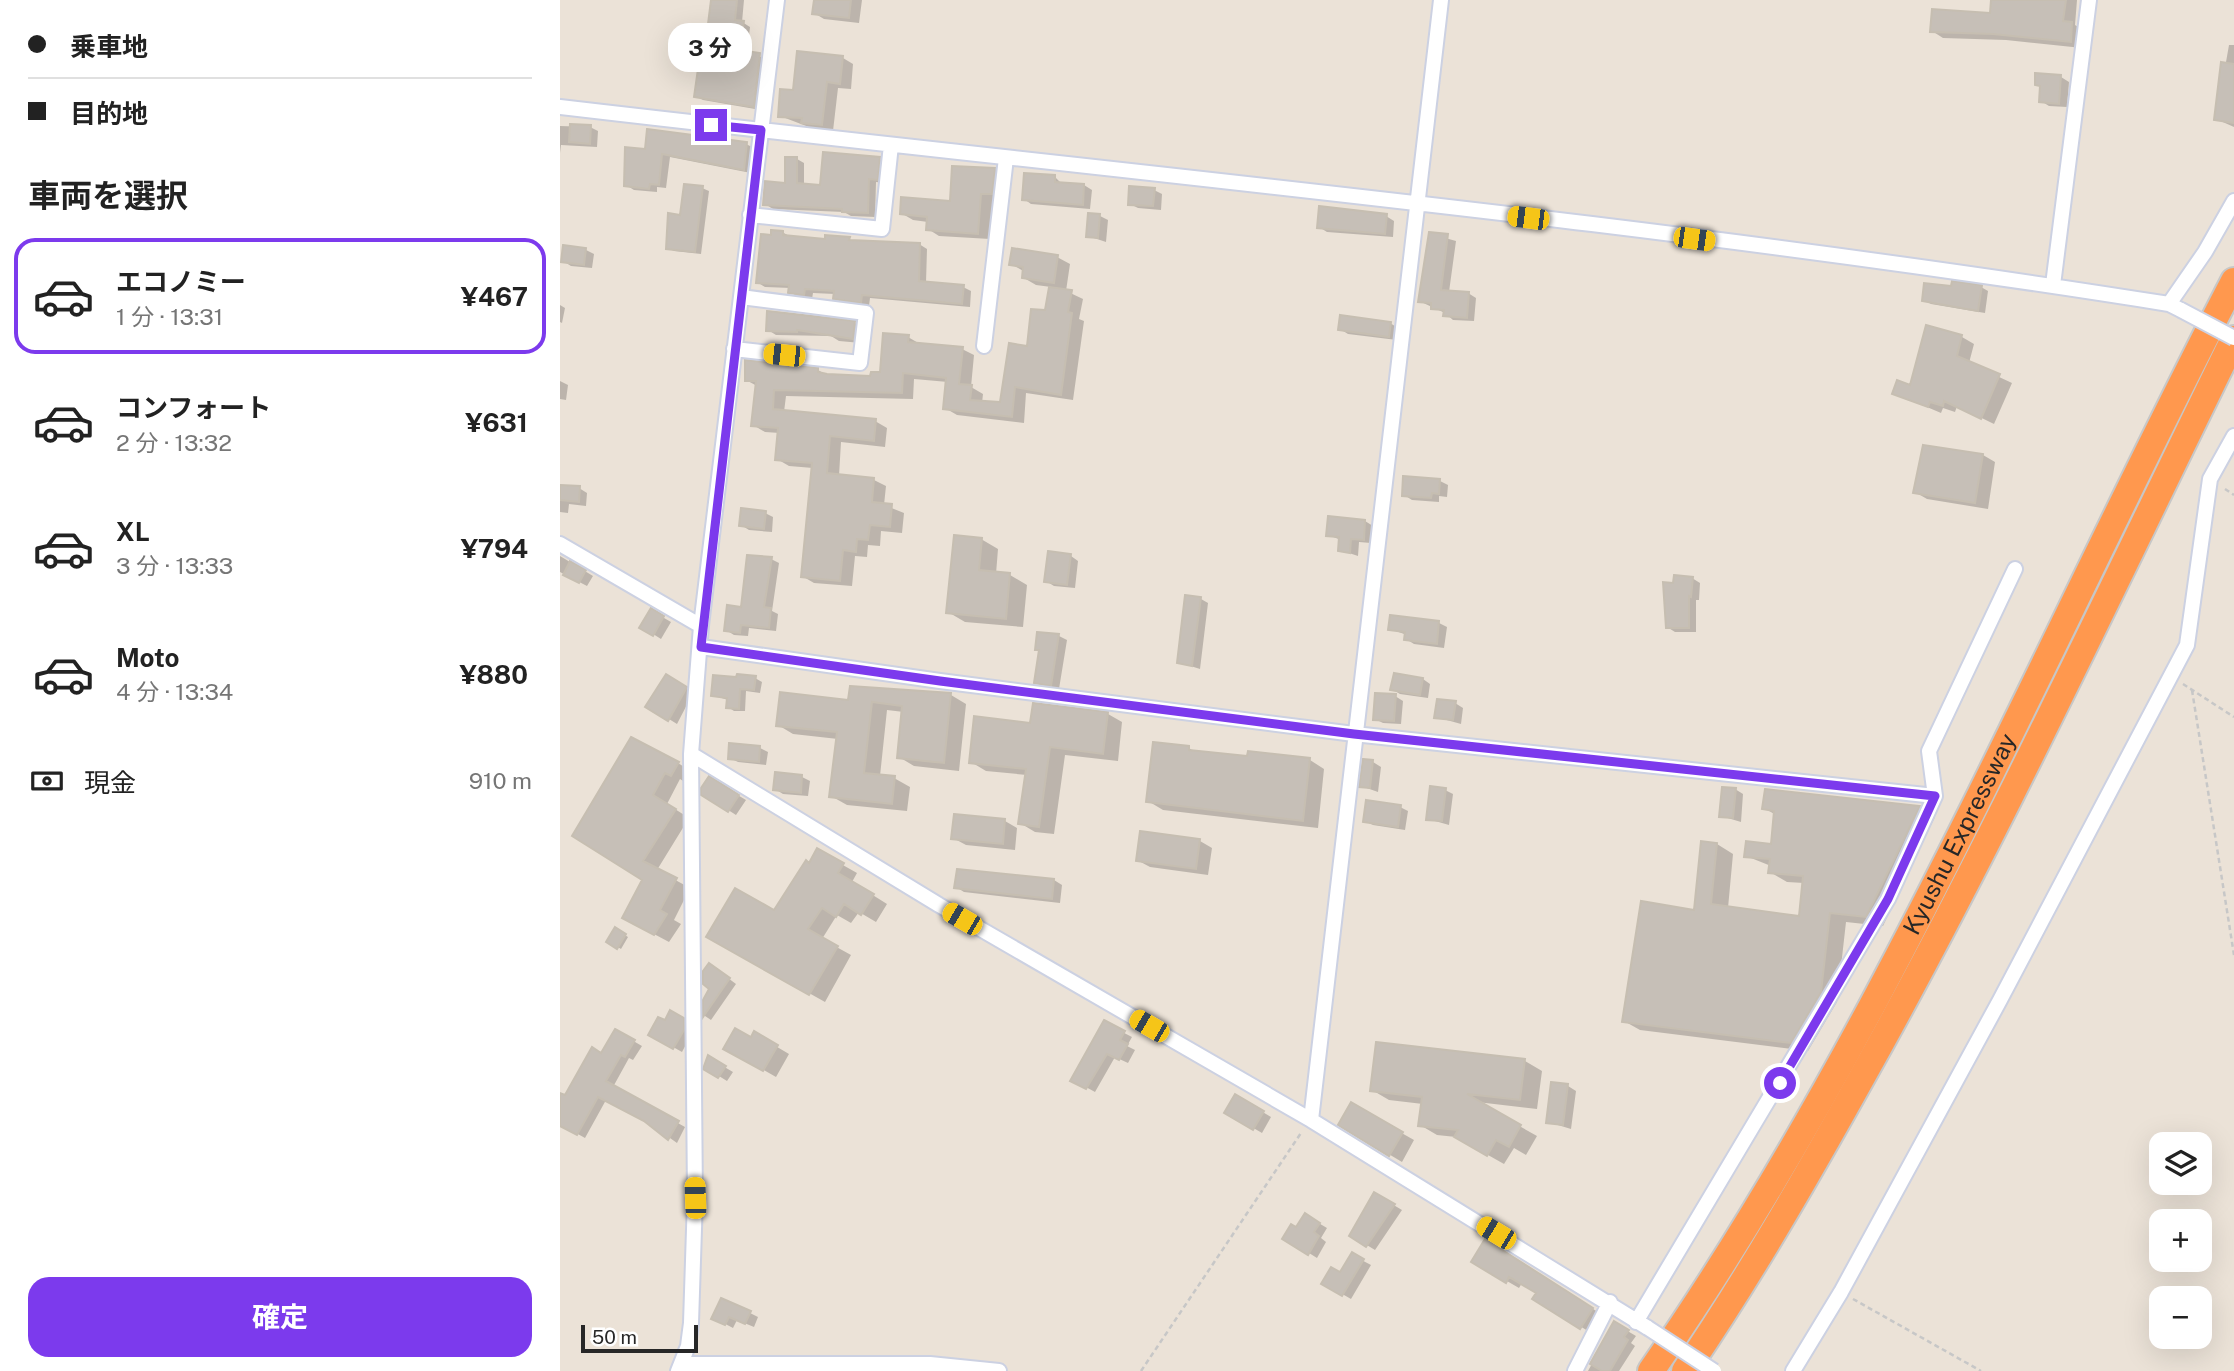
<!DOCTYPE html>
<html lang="ja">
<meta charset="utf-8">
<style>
:root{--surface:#fff;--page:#f6f6f6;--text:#222;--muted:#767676;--line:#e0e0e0;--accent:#7c3aed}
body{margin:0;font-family:"Public Sans","Noto Sans JP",sans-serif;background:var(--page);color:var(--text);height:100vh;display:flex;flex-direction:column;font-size:26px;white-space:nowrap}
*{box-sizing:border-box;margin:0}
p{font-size:23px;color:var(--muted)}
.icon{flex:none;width:38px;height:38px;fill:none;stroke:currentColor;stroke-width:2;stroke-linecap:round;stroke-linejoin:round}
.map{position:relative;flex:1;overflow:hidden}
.panel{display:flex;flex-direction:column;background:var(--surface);width:560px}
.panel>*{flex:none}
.banner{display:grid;align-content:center;height:154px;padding:0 28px;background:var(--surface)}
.fabs{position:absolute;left:1589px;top:1132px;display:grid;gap:14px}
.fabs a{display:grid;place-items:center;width:63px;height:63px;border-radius:14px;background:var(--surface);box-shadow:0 7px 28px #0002;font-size:35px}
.scale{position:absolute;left:21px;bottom:18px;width:117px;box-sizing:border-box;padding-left:7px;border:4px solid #272727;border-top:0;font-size:19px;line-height:24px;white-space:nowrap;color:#272727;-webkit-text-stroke:5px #fff;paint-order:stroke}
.end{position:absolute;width:32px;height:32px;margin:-16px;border:9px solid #7c3aed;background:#fff;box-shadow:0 0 0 4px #fff}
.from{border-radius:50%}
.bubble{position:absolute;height:49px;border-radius:21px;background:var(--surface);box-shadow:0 7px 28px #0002;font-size:23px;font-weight:700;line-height:49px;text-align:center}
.car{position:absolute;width:21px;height:42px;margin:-21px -10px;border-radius:9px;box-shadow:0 0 5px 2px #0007;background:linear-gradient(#f5c518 24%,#345 0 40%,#f5c518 0 76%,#345 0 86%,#f5c518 0)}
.banner b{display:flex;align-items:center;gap:24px;height:66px;font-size:26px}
.banner b+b{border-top:2px solid var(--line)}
.banner i{width:18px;height:18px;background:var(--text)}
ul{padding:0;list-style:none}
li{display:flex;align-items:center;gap:21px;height:116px;margin:0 14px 10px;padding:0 14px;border:4px solid transparent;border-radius:21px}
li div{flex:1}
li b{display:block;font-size:26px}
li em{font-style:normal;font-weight:700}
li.current{border-color:var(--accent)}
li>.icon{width:63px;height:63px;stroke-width:1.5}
h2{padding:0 28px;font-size:32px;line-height:84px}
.pay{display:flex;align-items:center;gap:18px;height:77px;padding:0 28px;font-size:26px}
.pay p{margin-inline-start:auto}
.cta{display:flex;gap:14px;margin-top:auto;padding:14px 28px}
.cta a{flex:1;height:80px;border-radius:21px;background:var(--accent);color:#fff;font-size:28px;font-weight:700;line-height:80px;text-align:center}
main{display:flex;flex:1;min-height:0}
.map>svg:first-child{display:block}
.shadow{fill:#0003}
.building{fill:#c6bfb7;stroke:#c6beb1;stroke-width:2}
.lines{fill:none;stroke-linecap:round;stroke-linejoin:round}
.minor-casing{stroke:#ccd1e2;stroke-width:18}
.motorway-casing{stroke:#c7c7c7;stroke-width:30}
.path{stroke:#c7c7c7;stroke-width:2.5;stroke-dasharray:5 3.5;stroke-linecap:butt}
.minor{stroke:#fff;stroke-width:14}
.motorway{stroke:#ff984e;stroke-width:26}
.minor-bridge-casing{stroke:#ccd1e2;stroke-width:18;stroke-linecap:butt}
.minor-bridge{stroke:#fff;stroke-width:14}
.route{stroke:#7c3aed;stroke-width:9}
.labels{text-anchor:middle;stroke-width:7;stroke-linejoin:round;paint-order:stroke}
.street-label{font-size:24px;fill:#272727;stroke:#fff}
</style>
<main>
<section class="panel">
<div class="banner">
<b><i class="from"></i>乗車地</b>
<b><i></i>目的地</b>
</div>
<h2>車両を選択</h2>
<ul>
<li class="current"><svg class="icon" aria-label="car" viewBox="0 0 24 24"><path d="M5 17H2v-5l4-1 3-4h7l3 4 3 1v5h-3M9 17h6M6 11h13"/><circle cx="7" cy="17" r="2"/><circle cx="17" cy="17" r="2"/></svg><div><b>エコノミー</b><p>1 分 · 13:31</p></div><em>¥467</em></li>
<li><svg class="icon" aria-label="car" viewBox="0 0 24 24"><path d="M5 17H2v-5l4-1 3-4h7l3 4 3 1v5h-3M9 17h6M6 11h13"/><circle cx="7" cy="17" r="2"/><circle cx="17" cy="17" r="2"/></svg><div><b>コンフォート</b><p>2 分 · 13:32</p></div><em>¥631</em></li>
<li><svg class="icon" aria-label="car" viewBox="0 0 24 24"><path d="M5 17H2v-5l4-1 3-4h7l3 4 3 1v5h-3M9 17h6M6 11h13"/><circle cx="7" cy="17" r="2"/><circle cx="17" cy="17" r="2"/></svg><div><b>XL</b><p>3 分 · 13:33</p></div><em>¥794</em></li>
<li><svg class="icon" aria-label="car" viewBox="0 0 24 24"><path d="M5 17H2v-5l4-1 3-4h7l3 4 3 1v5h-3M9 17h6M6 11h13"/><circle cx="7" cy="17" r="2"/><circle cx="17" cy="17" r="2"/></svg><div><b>Moto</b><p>4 分 · 13:34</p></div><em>¥880</em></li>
</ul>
<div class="pay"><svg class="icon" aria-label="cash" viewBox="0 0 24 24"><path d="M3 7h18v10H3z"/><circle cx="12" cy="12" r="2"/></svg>現金<p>910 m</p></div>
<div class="cta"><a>確定</a></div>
</section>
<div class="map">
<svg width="1674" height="1371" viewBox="0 0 1674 1371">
<rect width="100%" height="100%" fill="#ebe2d7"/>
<path class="shadow" d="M151,0h33l-2,22 8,5 -3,26 20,6 -6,51 -58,-10 -7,-4 10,-46z
M255,0h47l-3,23 -35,-4 -10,-6z
M1466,0h51l-2,25 8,5 -1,18 -76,-8 -63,-2 -11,-7 92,-13z
M1669,45h5v82l-18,-8z
M283,58l10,6 -2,25 -13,-1 -5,43 -19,-2 -34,-13 15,-24z
M1501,77l8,5 -2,25 -18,-1 -8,-5 1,-13 -6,-4z
M0,126l30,1 8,4 -1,16 -36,-2 -1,8z
M186,144l8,4 -3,25 -81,-16 -4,31 -9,-1v5l-23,-2 -8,-5 20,-34z
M237,159l7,4v23l18,1 57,-28 8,5 -2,19 -9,-1 -1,35 -24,-1 -7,-4 -71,-3 -8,-5 21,-19z
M435,169l12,7 -3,24h-11l-3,39 -51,-3 -11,-7v-7l-15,-2 -12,-7 51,-10z
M495,177l7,7 22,1 8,5 -2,19 -59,-5 -7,-5z
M142,188l7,3 -8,63 -27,-3 -6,-3 13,-31z
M594,190l8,4 -1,16 -23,-2 -8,-4z
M540,216l8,4 -2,22 -18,-6z
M826,216l8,5 -1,16 -66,-5 -8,-5z
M222,232l9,5 36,4 22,-2 6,3 64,2 8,5 -1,34 37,4 8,4 -1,16 -100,-9 -1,8 -26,-3 -8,-5v-4l-22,-1 -1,6 -14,-2 -8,-5 1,-4 -26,-1 -8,-5 15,-46z
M871,234l25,7 -7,51 19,1 8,5 -2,23 -21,-1 -8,-7 -26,-12z
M26,250l8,4 -2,14 -21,-2 -8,-5z
M497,257l13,7 -4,27 17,8 -4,20 5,2 -11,79 -47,-7 -2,30 -67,-8 -12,-7 3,-26 -34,-3 -1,20 -127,-3 -2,16 91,9 12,7 -2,19 -44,-5 -2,34 35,4 12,6 -2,19 20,8 -2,20 -21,-2 -1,15 -12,-1 -1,12 -12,-1 -3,30 -38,-3 -12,-7 11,-108 -24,-2 -12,-7 3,-26 -15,-1 -12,-7 4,-39 -11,-6 72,-10 10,6 44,2 9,-4 27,-37 12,7 42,5 12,6 -3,32 12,7 -1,9 19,1 45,-92 5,-25 -15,-2 -12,-7 1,-6 -14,-8z
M1421,287l7,4 -3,22 -54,-9 -7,-4z
M0,305l5,3 -3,15 -2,-1z
M295,323l8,5 -2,15 -22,-2 -8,-5 -55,-1 -8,-5z
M830,323l8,5 -1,12 -49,-6 -8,-5z
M1368,328l34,9 12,7 -5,19 43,20 -18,41 -37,-18 -2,6 -12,-4 -2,5 -47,-20 17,-6z
M0,381l8,4 -2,15 -6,-1z
M1423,455l12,7 -7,47 -61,-10 -12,-7z
M880,481l8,4 -1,12 -8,-1v6l-27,-2 -8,-5z
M0,486l19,2 8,5 -1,13 -17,-2 -1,9 -8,-1z
M205,513l8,4 -1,15 -23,-2 -8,-5z
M770,518l35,3 8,5 -2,17 -12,-1 -1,14 -18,-6 1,-10 -13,-5z
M421,539l17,10 -2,25 14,1 17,10 -4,42 -58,-5 -17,-10z
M0,556l33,20 -6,10 -27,-14z
M511,556l7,5 -3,27 -21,-2 -8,-5z
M211,559l8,4 -7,48 6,3 -2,17 -27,-3 -1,8 -14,-1 -8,-5 17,-21z
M1132,578l8,5 -1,17h-3v32h-21l-8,-5 7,-42z
M641,599l7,4 -8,66 -22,-7z
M92,611l19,11 -10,17 -19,-12z
M879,623l8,4 -3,21 -30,-4 -8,-5 1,-4 -17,-6z
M478,634l21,2 8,4 -8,49 -23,-7 4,-31 -3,-2z
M106,676l27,17 -16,31 -29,-18z
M195,678l7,4 -2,11 -14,-2 -1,20h-11l-6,-4v-7l-16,-5z
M863,679l7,5 -2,14 -28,-4 -8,-5z
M391,695l15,9 -7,67 -45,-5 -15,-9 5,-45 -17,-2 -7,66 14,2 16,9 -3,24 -60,-6 -16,-9 7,-57 -45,-5 -15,-9 72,-23z
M835,696l8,5 -2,23 -18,-1 -8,-4z
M895,703l8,5 -2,16 -25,-7z
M548,714l14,8 -4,39 -53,-6 -11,79 -19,-2 -15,-9 7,-48 -41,-4 -15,-9 61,-38z
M200,748l8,4 -2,13 -28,-3 -8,-4z
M629,748l7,5 53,4v-4l61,7 14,9 -6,59 -155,-18 -15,-9z
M813,762l8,5 -3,25 -17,-6z
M118,763l14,9 -6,11 -6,-4 -13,25 22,14 -32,52 33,18 -16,32 7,4 -12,18 -30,-16 5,-47 -70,-43z
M242,777l8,4 -2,15 -25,-2 -8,-5z
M149,778l37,22 -10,15 -33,-21z
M1175,789l8,5 -2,28 -20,-6z
M885,790l8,4 -4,31 -21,-6z
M1206,791l153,17 16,9 -52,109 -37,-4 -9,80 -29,49 -168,-21 -16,-9 71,-109 22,-68 16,10 -5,54 73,10 3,-35 -17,-1 -17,-10 1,-6 -25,-10 26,-10 4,-31 -12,-7z
M840,807l8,4 -3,19 -32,-5 -8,-4z
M445,821l12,7 -2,22 -49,-5 -13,-7z
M640,841l12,7 -4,27 -58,-8 -13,-7z
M258,851l39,22 -5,9 35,22 -11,18 -17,-10 -8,11 -14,-8 -15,24 29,16 -26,47 -116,-65 66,-25z
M494,880l8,5 -2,18 -96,-11 -8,-5z
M55,929l13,8 -7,12 -13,-8z
M156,969l20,15 -25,36 -6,-4v-16z
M111,1012l20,12v11l-9,17 -32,-18 15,-11z
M545,1023l27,14 -5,9 8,4 -7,13 -13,-6 -20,35 -22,-12z
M56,1031l26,15 -9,14 -4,-2 -16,29 72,40 -8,16 -31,-22 -40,-21 -21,38 -25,-14v-20l41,-49z
M195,1034l34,20 -13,23 -51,-29 26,-8z
M149,1058l24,14 -6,9 -21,-13z
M965,1061l17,10 -5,38 -60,-7 60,34 -11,19 -12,-7 -10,16 -48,-27 -19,-2 -17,-10 3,-21 -34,-4 -17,-10z
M1008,1086l8,5 -5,38 -23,-7z
M676,1096l35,21 -9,16 -36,-21z
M792,1105l62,35 -12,22 -62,-37z
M815,1194l27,16 -27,40 -23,-14z
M745,1215l22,13 -6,10 5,4 -9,16 -32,-20 12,-8z
M938,1248l106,68 -11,18 -58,-35 3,-7 -16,-9 -3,5 -45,-26z
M792,1255l19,10 -20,34 -28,-16 17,-9z
M190,1313l8,4 -4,10 -17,-7 -4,8 -19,-10z
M1054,1323l22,13 -5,7 4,3 -16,25h-31z"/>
<path class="building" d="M151,0h26l-2,20 9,1 -4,29 20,3 -6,54 -60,-10 7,-49h4z
M254,0h37l-2,18 -37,-4z
M1431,0h75l-3,21 9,1 -1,20 -78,-8 -63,-2 2,-23 58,4z
M237,51l46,5 -3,28 -13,-2 -5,43 -21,-2 1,-5 -24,-1 2,-28 13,1z
M1661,62l13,2v59l-20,-3z
M1475,73l26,2 -2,29 -20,-2 1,-16 -5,-1z
M10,124l21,1 -1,19 -21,-2z
M87,129l100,13 -3,28 -82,-16 -3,31 -9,-1 -1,5 -25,-3 1,-39 20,2z
M263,152l57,5 -2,23 -9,-1 -1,34 -26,-1v-3l-79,-4 2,-24 20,2v-26h12v26l23,2z
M392,166l43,2 -3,26h-11l-3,40 -52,-4 1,-13 -27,-3 1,-17 49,4z
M464,173l31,2v7l29,2 -1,21 -61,-5z
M124,184l19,2 -8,66 -29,-3 2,-36 12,2z
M569,186l26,2 -2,18 -25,-1z
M759,206l68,8 -2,20 -68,-6z
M528,213l12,1 -2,24 -12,-1z
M211,230l12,1v4l42,4v-4l25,2 -1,3 71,3 -1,38 45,4 -2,19 -100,-9 -1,8 -28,-4 1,-8 -29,-2 -1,6 -16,-2 1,-8 -33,-2 5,-49 10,1z
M869,232l19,2 -7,56 28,2 -2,26 -24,-2 1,-6 -13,-1v-6l-13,-1z
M3,245l23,3 -2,17 -23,-3z
M452,248l46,7 -4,28 -32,-5 1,-11 -14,-2z
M1392,281l30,4 -4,26 -56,-10 2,-18 27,3z
M489,287l23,3 -4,22 4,1 -11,82 -46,-8 -3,30 -69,-8 3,-31 -43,-5 -1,20 -128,-3 -1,19 103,10 -2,22 -44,-5 -3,37 47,5 -2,24 20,2 -2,23 -20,-2 -2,15 -11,-1 -1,13 -13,-2 -3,31 -39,-4 11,-114 -37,-3 3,-32 -27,-2 5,-45h-11v-21l73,8v4l9,2 43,2 1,-4h9l3,-39 26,2 -1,7 55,5 -4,37 13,1 -2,15 30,2 9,-59 18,3 4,-37 14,1z
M207,311l88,10 -2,18 -56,-9v2l-31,-1z
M780,315l51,7 -2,15 -51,-7z
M1366,325l36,10 -5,21 43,18 -19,45 -37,-18 -1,5 -13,-4 -2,5 -36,-13 5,-14 13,5z
M1363,445l60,9 -8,49 -62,-10z
M843,476l37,3 -1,15 -7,-1 -1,5 -29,-2z
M0,485l20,1 -1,16 -19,-2z
M181,508l25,3 -2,18 -25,-3z
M768,516l37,4 -1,20 -13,-1 -1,14 -12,-2 1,-14 -13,-1z
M394,535l28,3 -3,32 31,3 -4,46 -60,-6z
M488,551l23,3 -4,31 -23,-3z
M187,555l25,2 -8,50 7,1 -2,20 -28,-3 -1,8 -16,-2 3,-26 14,2z
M10,561l16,9 -7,13 -16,-8z
M1114,575l19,2 -2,20 -2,-1v32h-23l-3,-46 10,1z
M625,595l16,2 -9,69 -15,-3z
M91,608l13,8 -11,20 -14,-8z
M830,615l49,6 -2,23 -33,-4 1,-8 -17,-2z
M477,632l22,2 -8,52 -17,-3 5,-33h-4z
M834,673l29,5 -3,17 -30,-5z
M106,674l21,13 -19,34 -23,-14z
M177,674l19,2 -2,14 -14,-1 -1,20 -13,-1 1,-10 -16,-2 2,-21 23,2z
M290,686l101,7 -7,70 -47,-5 5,-52 -30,-4 -8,71 31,3 -3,28 -63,-7 8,-65 -61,-6 4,-34 68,8z
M815,693l21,1 -2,27 -21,-1z
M877,699l19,2 -3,19 -19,-2z
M473,703l75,9 -5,42 -53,-7 -11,80 -21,-3 8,-55 -57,-6 5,-47 56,7z
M71,737l48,25 -8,14 -6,-3 -12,22 23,14 -33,52 34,17 -17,32 7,4 -13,21 -32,-17 20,-38 -70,-44z
M593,742l36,4v4l58,6 1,-5 62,7 -7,63 -157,-19z
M169,743l31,3 -1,16 -31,-3z
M803,759l10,1 -3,28 -11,-1z
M215,772l27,3 -1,18 -28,-3z
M149,776l30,19 -11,17 -27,-17v-7z
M870,786l16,2 -4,33 -16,-1z
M1162,787l14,1 -3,30 -14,-1z
M1205,789l155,17 -54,111 -36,-4 -9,79 -30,51 -169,-21 19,-121 53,9 7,-69 16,2 -6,61 88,12 4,-40 -35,-3 2,-14 -26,-2 2,-16 25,3 3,-33 -12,-2z
M806,800l35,5 -3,22 -35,-5z
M394,814l51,5 -2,25 -52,-5z
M580,831l60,8 -4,30 -60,-8z
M257,848l27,15 -6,10 36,21 -13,21 -17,-11 -8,13 -14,-9 -14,21 30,17 -29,49 -103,-58 29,-49 39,22 32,-50 3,3z
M397,869l97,10 -2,20 -98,-11z
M55,927l11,7 -9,15 -11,-7z
M149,963l21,15 -27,39v-17l6,-11 -6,-5v-13z
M110,1010l14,8v12l-11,19 -25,-14 10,-18 7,3z
M544,1020l21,11 -5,9 8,4 -9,16 -12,-6 -21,35 -16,-8z
M175,1028l16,9 3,-6 24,14 -15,26 -40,-22z
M55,1029l20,11 -10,17 -4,-2 -15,26 73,40 -11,19 -24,-19 -46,-24 -21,38 -17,-9v-33l5,2 27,-48 9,6z
M816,1042l149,17 -5,41 -53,-6 54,31 -12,22 -13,-7 -9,16 -33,-19 4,-7 -40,-4 4,-29 -52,-6z
M148,1055l18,11 -8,12 -15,-9z
M991,1082l17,2 -5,41 -17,-2z
M675,1094l29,17 -11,19 -29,-17z
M791,1102l52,30 -14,24 -51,-31z
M814,1192l21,12 -29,43 -17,-11z
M745,1213l15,10 -6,9 5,4 -11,19 -26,-16 9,-15 5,3z
M925,1239l108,69 -13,21 -48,-30 4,-6 -27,-16 -3,6 -35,-21z
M792,1252l12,7 -22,37 -21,-12 10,-17 9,5z
M161,1298l30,13 -6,13 -16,-7 -4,8 -14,-6z
M1054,1321l15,9 -5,7 4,3 -18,31h-8l-12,-7z"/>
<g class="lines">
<defs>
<path id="minor" d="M0,107c536,63 1075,112 1609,197l12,6
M190,215l132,14 9,-84
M1493,285l36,-285
M1609,304l36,-52 29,-51
M424,346l22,-188
M174,349l126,14 6,-50 -125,-16
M0,544l141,82
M141,647l239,34 414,53 581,62
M131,754l248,151 372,215 337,208
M751,1120l130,-1120
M1076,1322l252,-423 47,-103 -6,-45 86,-182
M124,1364h246l69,7
M118,1371l10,-25 3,-23 4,-125 -4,-444 10,-128 76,-626
M1015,1371l35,-69
M1233,1371l48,-79 159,-292 187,-355 23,-166 24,-43"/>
<g id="motorway">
<path id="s1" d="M1091,1371c236,-339 393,-725 583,-1090"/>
<path d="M1125,1371c64,-94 121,-193 176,-292 135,-241 251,-492 373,-740"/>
</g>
</defs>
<use href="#minor" class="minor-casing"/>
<use href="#motorway" class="motorway-casing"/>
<path class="path" d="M1665,489l9,6
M1623,684l51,33
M1632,690l42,265
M1293,1299l128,72
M581,1371l160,-238"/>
<use href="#minor" class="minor"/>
<use href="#motorway" class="motorway"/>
<defs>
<path id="minor-bridge" d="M1621,310l53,28
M1088,1328l66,43"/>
</defs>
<use href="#minor-bridge" class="minor-bridge-casing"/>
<use href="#minor-bridge" class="minor-bridge"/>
</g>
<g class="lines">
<path class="route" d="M151,125l50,5 -60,517 239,34 414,53 581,62 -47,103 -108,184"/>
</g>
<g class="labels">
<g class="street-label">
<text dy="8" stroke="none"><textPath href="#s1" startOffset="620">Kyushu Expressway</textPath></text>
</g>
</g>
</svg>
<div class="fabs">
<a><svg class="icon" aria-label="layers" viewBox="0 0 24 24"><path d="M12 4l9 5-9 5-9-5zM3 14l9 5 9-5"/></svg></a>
<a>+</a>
<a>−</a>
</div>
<div class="scale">50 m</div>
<i class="end from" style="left:1220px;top:1083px"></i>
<i class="end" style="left:151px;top:125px"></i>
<div class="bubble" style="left:108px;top:23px;width:84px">3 分</div>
<i class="car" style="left:968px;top:218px;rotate:277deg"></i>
<i class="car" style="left:1134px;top:239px;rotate:98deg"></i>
<i class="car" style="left:224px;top:355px;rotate:276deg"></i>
<i class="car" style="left:402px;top:919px;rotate:300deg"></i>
<i class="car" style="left:589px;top:1026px;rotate:300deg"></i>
<i class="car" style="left:135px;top:1198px;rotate:358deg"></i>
<i class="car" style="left:936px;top:1233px;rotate:301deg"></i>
</div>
</main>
